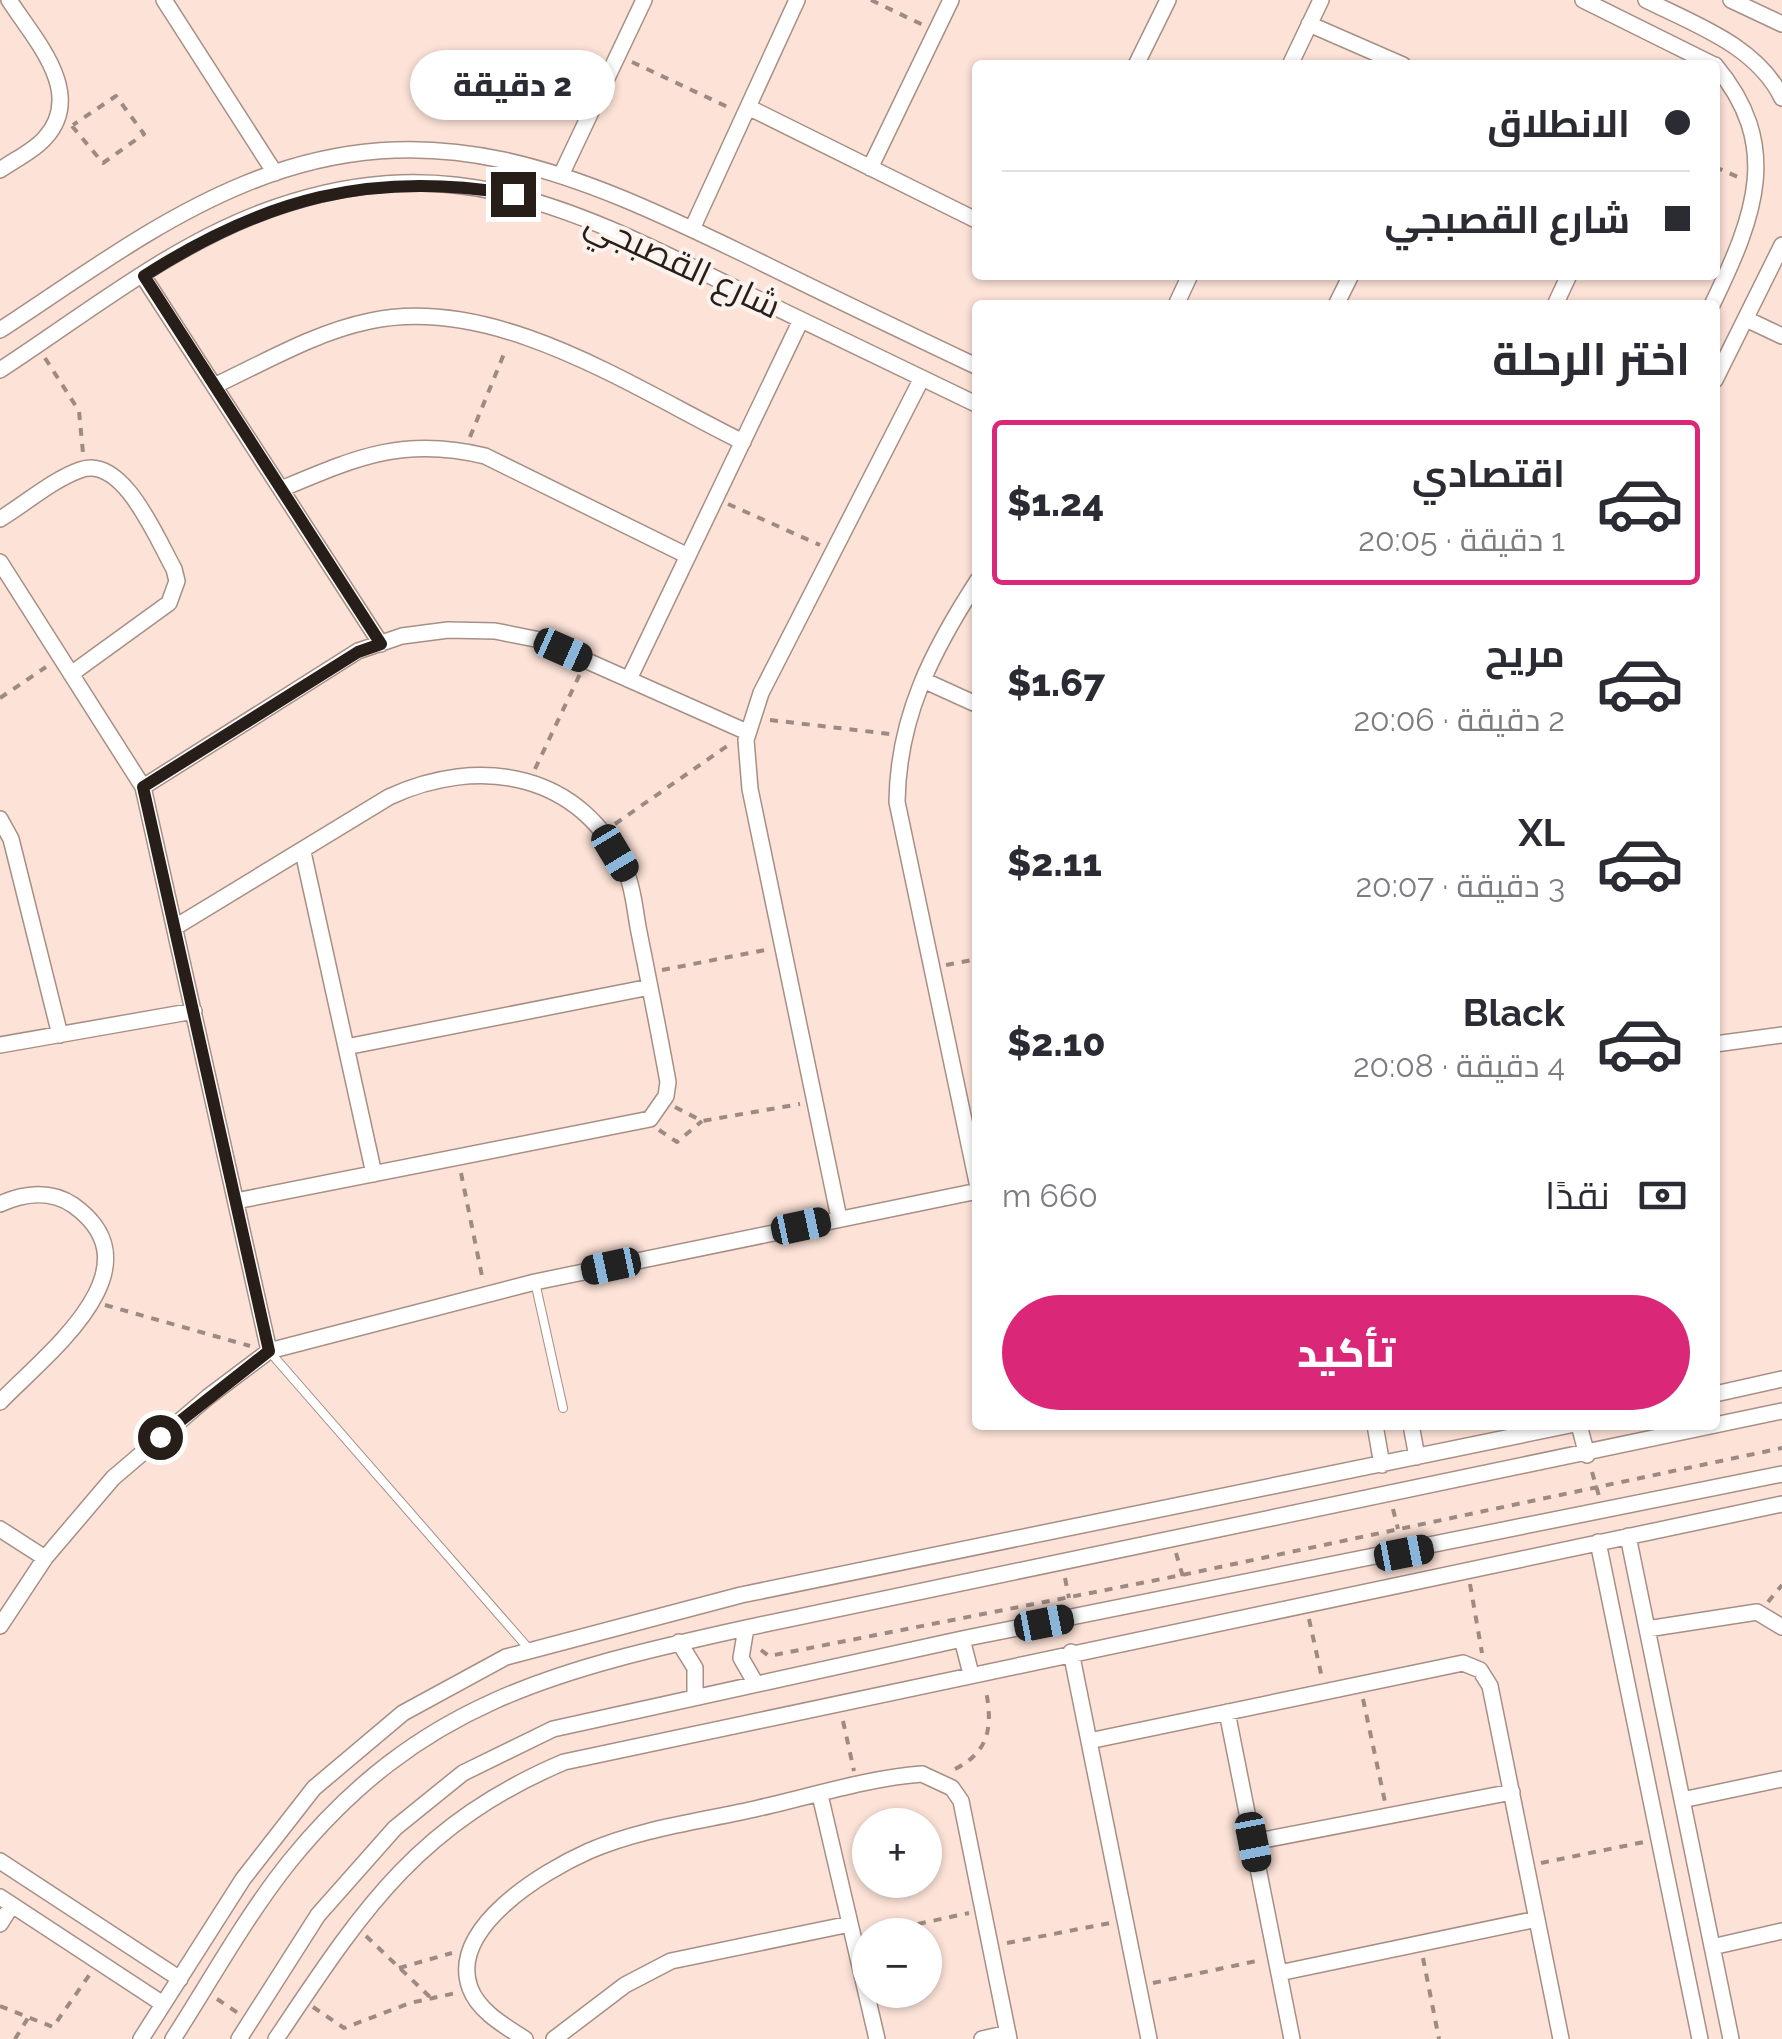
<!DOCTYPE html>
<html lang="ar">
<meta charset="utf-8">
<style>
:root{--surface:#fff;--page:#f7f7f7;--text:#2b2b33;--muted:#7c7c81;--line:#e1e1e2;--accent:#db2777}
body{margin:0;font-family:Raleway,Cairo,sans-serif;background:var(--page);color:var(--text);direction:rtl;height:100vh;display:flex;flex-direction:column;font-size:38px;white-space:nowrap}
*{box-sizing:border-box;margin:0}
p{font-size:32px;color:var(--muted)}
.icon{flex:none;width:55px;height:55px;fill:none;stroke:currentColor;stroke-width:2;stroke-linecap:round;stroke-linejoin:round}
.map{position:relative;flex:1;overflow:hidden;direction:ltr}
.panel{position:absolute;left:972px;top:300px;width:748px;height:1130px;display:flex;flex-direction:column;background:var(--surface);border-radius:10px;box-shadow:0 2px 8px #0004;direction:rtl}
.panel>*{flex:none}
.hud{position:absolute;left:972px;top:60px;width:748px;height:220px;border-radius:10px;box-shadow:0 2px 8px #0004;direction:rtl;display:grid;align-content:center;height:220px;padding:0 30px;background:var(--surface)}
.fabs{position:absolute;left:852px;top:1808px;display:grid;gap:20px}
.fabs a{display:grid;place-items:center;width:90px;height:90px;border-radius:50%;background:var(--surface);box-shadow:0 2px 8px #0004;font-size:50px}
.end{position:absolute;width:45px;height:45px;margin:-22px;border:12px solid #271e1a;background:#fff;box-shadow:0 0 0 5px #fff}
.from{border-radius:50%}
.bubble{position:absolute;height:70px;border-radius:35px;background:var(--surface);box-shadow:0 2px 8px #0004;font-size:32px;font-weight:800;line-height:70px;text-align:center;direction:rtl}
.car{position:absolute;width:30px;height:60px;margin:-30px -15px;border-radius:12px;box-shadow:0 0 8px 2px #0007;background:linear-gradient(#222 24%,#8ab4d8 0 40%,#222 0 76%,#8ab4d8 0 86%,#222 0)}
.hud b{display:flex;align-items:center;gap:35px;height:95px;font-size:38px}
.hud b+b{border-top:2px solid var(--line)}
.hud i{width:25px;height:25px;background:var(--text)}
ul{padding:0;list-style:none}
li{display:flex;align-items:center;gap:30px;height:165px;margin:0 20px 15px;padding:0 10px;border:5px solid transparent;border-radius:10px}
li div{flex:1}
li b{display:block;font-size:38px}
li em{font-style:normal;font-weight:800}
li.on{border-color:var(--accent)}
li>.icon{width:90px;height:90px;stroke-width:1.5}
h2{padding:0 30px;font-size:45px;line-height:120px}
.pay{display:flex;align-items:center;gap:25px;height:110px;padding:0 30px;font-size:38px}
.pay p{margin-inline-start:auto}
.button{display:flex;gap:20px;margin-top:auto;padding:20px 30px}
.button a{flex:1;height:115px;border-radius:60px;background:var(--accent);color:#fff;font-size:40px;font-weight:800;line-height:115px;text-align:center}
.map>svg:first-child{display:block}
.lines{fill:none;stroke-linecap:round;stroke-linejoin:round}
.lane-casing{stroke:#a78f85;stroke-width:10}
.street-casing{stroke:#a78f85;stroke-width:18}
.path{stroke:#9d8b83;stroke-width:4;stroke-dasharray:8 8;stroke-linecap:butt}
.lane{stroke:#fff;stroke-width:8}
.street{stroke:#fff;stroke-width:15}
.route{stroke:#271e1a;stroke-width:12}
.labels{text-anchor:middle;stroke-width:8;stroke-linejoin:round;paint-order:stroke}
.street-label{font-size:35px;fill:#271e1a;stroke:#fdf3ee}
</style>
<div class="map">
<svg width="1782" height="2039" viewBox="0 0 1782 2039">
<rect width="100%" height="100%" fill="#fce2d7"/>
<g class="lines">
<defs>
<path id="lane" d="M535,1282l28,126
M269,1351l260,298"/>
<path id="street" d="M164,0l111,173
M1583,0l131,65
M1646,0c48,24 111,46 136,98
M1731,0l51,24
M1309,24l94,41
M1136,65l32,-65
M1290,65l31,-65
M748,107l230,114
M870,168l81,-168
M0,170c14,-10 34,-19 45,-32 41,-45 -11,-99 -36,-138
M562,173l82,-173
M692,229l105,-229
M143,276l238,368
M1176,305l14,-30
M1336,305l15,-30
M1555,305l14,-30
M1712,305c44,-91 70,-160 3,-240
M1746,319l36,17
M0,330c80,-52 158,-111 247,-147 187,-76 331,-9 499,72 77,38 154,75 232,112
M0,370c83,-54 166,-121 260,-157 184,-70 308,-7 471,73 82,39 164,79 247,119
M1715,380l67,-135
M214,386c51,-24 102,-54 156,-65 126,-27 263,67 373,121
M281,489c74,-31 122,-53 204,-33l203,100
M0,519c25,-15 52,-39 80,-49 43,-16 77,69 94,99l3,12 -8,22 -98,71
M0,562l143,225 126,564
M978,580c-46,71 -80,137 -81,222l81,385
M629,679l172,-359
M923,680l55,25
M143,787l215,-136 44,-15 46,-6 47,1 45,9 207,92
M0,819l11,20 49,196
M303,852l71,322
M177,926l212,-129c90,-42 194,-25 237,75 8,18 9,41 13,60 10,50 20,100 29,150l-2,14 -16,23 -414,82
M1715,1044l67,-9
M0,1045l194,-34
M346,1047l304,-60
M0,1204c24,-11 51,-14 73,1 89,63 -28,150 -73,197
M839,1218l-89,-429 -4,-49 15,-47 161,-315
M1715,1394l67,-15
M1375,1425l7,40
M1411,1425l6,32
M1579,1425l8,30
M0,1529l45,29
M1628,1536l103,503
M1598,1542l102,497
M0,1626l45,-68 68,-80 95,-81 61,-46 266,-69 443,-91
M746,1628l-5,30 15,26
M1647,1629l110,-17 25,15
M962,1639l9,35
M679,1642l16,26v29
M1071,1652l78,387
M1227,1712l65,327
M1089,1741l374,-78 17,7 10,16 71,353
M820,1795l57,244
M1682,1800l100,-21
M1253,1842l259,-50
M0,1861l180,118
M0,1897l163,107
M0,1924l12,-19
M1712,1947l70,-16
M1279,1973l258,-54
M141,2039l102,-160 71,-91 89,-75 103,-56 235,-62 829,-170
M173,2039c38,-59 73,-123 117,-178 129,-159 266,-191 456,-233l1036,-217
M239,2039l79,-124 77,-87 68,-55 90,-44 409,-90 820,-165
M276,2039c86,-128 140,-214 288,-277l1218,-258
M525,2039c-20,-13 -46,-27 -55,-51 -22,-60 74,-117 119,-137 53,-23 114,-30 170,-43 53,-12 109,-30 163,-34l30,14 9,13 48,238
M554,2039l71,-54 46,-24 179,-37
M982,2039l26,-6"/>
</defs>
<use href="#lane" class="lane-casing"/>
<use href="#street" class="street-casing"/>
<path class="path" d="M871,0l52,25
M632,62l100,47
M72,126l31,37 41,-29 -28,-38 -43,29
M1715,167l23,10
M45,358l34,53 4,42
M470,437l36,-88
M728,504l92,41
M0,698l46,-31
M770,720l120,14
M535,769l45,-95
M615,824l115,-80
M946,965l32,-6
M662,970l103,-20
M675,1107l27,14 98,-17
M659,1130l18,12 25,-21
M461,1173l22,108
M105,1305l145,41
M1592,1472l7,24
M1393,1509l5,20
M1176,1553l7,24
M1065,1578l4,20
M1470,1584l12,69
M1768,1602l14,-17
M1309,1619l13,59
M761,1650l8,6 413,-81 600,-127
M1363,1699l22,103
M843,1721l11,50
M955,1769c34,-17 38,-42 31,-78
M1541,1863l103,-21
M871,1934l98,-21
M366,1936l65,62
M1007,1943l103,-20
M1423,1958l16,81
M399,1968l53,-15
M1153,1983l108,-23
M217,1999l21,14
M0,2006l53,21 37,-53
M313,2007l31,21 66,-25 46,-10
M15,2039l13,-21"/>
<use href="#lane" class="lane"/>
<use href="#street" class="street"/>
</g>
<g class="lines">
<path class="route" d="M160,1437l109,-86 -126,-564 215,-135 23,-8 -237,-368c120,-77 226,-106 369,-82"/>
</g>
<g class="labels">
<g class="street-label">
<text transform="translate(683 264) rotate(25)" y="12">شارع القصبجي</text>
</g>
</g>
</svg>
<div class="fabs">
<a>+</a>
<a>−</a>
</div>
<i class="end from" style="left:160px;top:1437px"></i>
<i class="end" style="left:513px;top:194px"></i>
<div class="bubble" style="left:410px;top:50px;width:205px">2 دقيقة</div>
<i class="car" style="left:563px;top:650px;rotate:114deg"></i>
<i class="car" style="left:615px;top:853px;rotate:149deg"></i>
<i class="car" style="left:801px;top:1226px;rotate:78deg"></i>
<i class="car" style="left:611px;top:1266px;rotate:258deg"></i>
<i class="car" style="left:1404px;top:1553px;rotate:79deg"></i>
<i class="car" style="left:1044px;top:1623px;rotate:79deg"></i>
<i class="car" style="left:1253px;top:1842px;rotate:169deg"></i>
<div class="hud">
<b><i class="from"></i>الانطلاق</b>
<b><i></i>شارع القصبجي</b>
</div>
<section class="panel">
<h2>اختر الرحلة</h2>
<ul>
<li class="on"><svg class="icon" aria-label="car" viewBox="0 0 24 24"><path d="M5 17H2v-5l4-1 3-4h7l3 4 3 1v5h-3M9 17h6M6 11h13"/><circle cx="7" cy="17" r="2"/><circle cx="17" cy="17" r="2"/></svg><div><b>اقتصادي</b><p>1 دقيقة · 20:05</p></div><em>$1.24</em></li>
<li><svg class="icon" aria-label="car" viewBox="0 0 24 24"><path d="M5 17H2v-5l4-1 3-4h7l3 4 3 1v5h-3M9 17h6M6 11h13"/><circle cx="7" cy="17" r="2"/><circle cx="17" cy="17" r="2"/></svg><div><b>مريح</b><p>2 دقيقة · 20:06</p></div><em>$1.67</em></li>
<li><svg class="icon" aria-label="car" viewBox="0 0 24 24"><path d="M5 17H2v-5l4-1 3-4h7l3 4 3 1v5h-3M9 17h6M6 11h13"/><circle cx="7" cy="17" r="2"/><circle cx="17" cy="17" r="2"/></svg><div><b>XL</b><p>3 دقيقة · 20:07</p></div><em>$2.11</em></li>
<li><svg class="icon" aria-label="car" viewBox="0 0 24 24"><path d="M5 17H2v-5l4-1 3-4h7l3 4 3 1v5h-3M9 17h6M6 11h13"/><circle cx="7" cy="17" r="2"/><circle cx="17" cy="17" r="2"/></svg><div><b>Black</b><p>4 دقيقة · 20:08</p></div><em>$2.10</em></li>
</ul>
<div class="pay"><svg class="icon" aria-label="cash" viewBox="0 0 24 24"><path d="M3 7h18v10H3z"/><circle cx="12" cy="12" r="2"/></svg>نقدًا<p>660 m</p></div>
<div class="button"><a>تأكيد</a></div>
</section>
</div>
